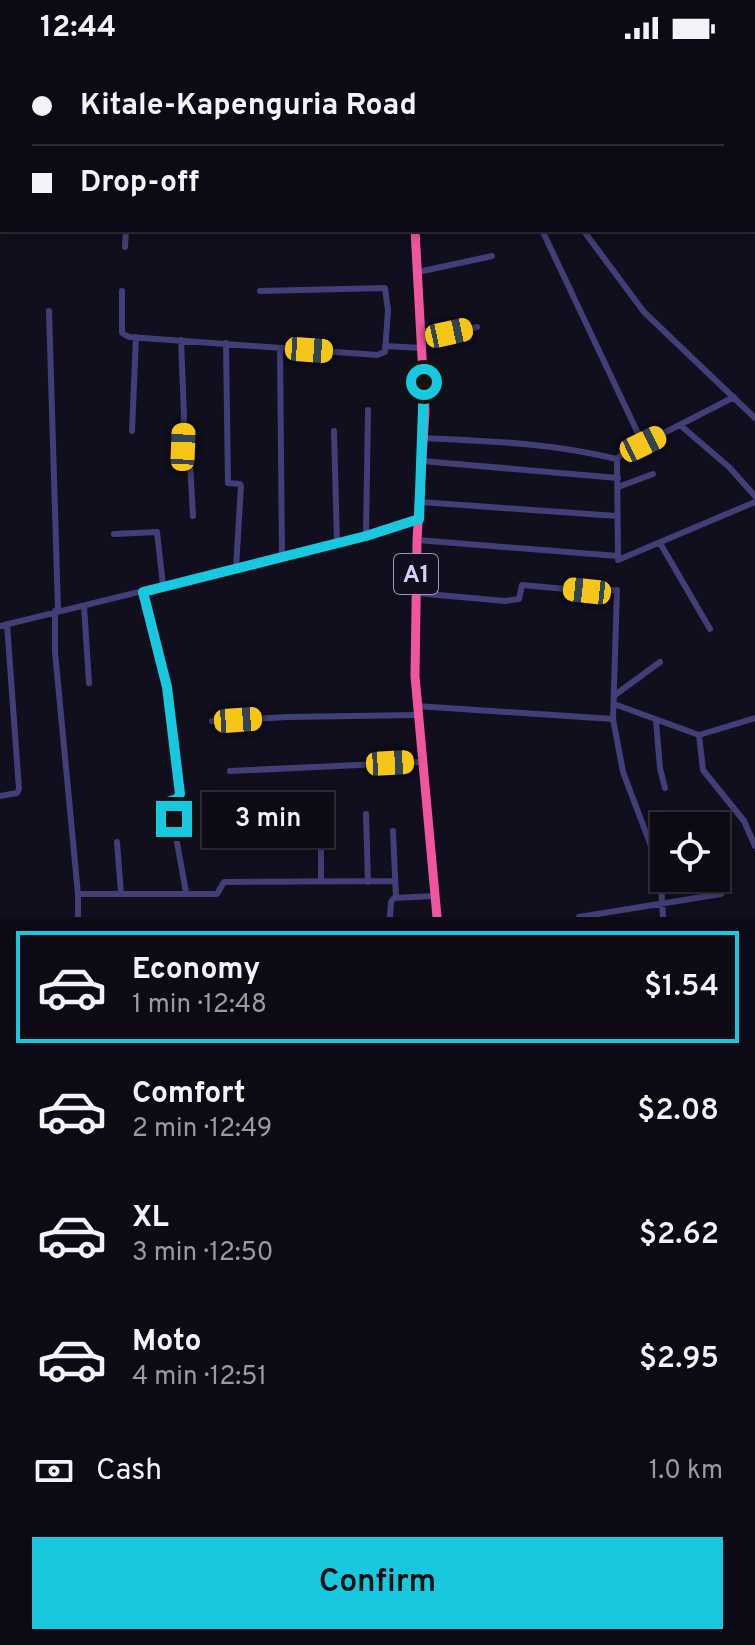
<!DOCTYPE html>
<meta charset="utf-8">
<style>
:root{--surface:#0d0a16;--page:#16131f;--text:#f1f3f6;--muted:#9a9aa1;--line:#2d2b35;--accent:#17c8de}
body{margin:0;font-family:Overpass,sans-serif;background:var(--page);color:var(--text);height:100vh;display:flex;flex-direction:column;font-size:30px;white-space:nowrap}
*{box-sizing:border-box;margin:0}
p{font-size:26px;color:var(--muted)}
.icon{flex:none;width:44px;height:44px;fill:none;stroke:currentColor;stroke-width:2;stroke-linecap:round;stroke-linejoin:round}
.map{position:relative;height:861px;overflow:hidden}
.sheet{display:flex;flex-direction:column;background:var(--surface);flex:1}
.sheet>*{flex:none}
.hud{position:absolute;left:0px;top:0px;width:756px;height:176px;box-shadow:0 4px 12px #0003,0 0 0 2px var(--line);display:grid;align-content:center;height:176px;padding:0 32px;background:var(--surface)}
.controls{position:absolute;left:650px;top:756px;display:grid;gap:16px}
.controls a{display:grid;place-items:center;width:80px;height:80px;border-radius:0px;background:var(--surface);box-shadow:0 4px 12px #0003,0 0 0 2px var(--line);font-size:40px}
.end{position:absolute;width:36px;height:36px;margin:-18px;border:10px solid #17c8de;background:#111;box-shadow:0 0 0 4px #111}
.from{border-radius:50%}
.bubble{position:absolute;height:56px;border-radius:0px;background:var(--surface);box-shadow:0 4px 12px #0003,0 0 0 2px var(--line);font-size:26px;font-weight:600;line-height:56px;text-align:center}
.car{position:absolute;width:24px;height:48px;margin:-24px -12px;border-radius:10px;box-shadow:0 0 6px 2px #0007;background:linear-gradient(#f5c518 24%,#345 0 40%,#f5c518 0 76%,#345 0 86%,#f5c518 0)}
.hud b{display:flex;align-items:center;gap:28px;height:76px;font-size:30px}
.hud b+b{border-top:2px solid var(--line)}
.hud i{width:20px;height:20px;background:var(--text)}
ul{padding:14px 0 0;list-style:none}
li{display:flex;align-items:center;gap:24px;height:112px;margin:0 16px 12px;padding:0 16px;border:4px solid transparent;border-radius:0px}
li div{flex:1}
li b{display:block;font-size:30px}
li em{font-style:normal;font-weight:600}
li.current{border-color:var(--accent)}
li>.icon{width:72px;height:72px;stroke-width:1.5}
.pay{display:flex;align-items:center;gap:20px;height:88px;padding:0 32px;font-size:30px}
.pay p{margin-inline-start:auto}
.primary-button{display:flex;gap:16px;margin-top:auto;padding:16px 32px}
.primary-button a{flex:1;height:92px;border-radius:0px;background:var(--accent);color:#111;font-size:32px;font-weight:600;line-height:92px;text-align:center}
.status{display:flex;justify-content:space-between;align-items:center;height:56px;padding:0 40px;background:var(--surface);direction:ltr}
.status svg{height:22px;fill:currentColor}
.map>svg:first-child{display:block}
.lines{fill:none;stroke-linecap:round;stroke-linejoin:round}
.minor{stroke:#413e78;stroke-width:6}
.highway{stroke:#ee579e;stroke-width:9}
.route{stroke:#17c8de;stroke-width:10}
.labels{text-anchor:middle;stroke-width:8;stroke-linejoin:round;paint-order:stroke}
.shield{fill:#110e1d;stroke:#9a95b8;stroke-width:2}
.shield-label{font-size:24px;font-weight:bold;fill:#d5cffa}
</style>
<div class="status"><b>12:44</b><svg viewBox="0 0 49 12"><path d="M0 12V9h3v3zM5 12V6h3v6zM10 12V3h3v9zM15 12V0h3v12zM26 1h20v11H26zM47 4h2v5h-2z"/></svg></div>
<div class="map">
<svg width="755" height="861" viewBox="0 0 755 861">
<rect width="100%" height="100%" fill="#110e1d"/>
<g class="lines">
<path class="minor" d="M137,0v2
M294,0v2
M487,0v2
M98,2v-2
M554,2v-2
M754,98l1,-1
M542,174l101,214
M583,174l61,82 111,106
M125,191l1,-17
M418,216l74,-16
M122,235v42l7,4 248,18 8,-3 3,-42 -3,-22 -125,3
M49,255l9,299
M181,284l3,75 -2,44 8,3 3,54
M422,284l55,-13
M226,287l2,140 12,1 1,2 -5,82
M385,290l37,2
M280,292l2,208
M680,369l49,42 26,29
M132,375l4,-94
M334,375l3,112
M423,382c68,3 127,5 194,21
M617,403l1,101 137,-58
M617,403l4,-4 113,-58
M422,405l196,17
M618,431l35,-13
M420,446l197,14
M114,478l43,-2 6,53
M366,480l2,-126
M417,484l201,16
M660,487l50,86
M143,536l24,95 13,107 -3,5 -6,1 -1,4 16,88
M416,537l89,8 14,-2 3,-14 65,6 30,-1 -4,129 10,53 37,98 3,47
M84,550l5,77
M55,555v41l23,242v23
M0,570l366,-90 53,-17
M615,639l45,-33
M614,648l85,31 56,-17
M416,650l197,13
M212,665l76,-4 129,-2
M656,665l4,47 5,20
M699,679l4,35 41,51 11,25
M230,715l192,-9
M0,740l17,-3 2,-4 -12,-165
M321,755v71
M366,758l2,68
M393,775l3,66
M117,786l4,51
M78,838h139l7,-12 170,-1
M390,861l1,-15 3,-4 41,-2
M579,861l142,-23"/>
<path class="highway" d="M407,0v2
M415,174l10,181 -8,129 -2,136 22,241"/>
</g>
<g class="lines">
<path class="route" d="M174,763l-4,-18 7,-2 3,-5 -13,-107 -24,-95 223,-56 53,-17 5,-137"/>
</g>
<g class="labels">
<rect class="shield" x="394" y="498" width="44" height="40" rx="6"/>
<g class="shield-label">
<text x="416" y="526">A1</text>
</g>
</g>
</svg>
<div class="controls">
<a><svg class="icon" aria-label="locate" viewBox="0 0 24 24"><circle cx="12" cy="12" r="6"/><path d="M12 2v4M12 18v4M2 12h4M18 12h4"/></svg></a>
</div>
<i class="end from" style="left:424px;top:326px"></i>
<i class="end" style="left:174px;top:763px"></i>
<div class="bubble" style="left:202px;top:736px;width:132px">3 min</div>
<i class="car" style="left:449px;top:277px;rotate:78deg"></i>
<i class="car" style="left:309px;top:294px;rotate:94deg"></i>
<i class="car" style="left:643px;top:388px;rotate:64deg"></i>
<i class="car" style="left:183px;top:391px;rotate:2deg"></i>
<i class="car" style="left:587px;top:535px;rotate:276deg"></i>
<i class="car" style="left:238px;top:664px;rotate:86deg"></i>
<i class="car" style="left:390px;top:707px;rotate:87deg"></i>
<div class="hud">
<b><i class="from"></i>Kitale-Kapenguria Road</b>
<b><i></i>Drop-off</b>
</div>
</div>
<section class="sheet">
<ul>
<li class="current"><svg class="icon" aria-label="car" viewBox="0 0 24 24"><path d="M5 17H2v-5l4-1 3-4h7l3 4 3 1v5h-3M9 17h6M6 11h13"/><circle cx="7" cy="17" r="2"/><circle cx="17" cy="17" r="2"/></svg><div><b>Economy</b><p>1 min · 12:48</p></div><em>$1.54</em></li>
<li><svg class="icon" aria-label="car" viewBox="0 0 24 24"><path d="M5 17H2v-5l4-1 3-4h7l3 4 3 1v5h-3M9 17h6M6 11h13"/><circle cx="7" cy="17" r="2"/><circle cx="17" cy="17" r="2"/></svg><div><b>Comfort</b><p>2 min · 12:49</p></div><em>$2.08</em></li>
<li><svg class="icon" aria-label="car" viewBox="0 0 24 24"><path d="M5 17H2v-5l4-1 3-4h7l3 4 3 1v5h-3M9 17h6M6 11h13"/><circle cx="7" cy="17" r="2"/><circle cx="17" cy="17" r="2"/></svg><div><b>XL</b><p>3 min · 12:50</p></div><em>$2.62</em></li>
<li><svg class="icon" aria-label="car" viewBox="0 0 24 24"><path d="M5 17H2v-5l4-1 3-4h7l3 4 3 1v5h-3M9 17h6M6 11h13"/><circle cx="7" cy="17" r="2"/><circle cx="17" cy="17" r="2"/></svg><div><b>Moto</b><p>4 min · 12:51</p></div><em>$2.95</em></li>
</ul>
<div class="pay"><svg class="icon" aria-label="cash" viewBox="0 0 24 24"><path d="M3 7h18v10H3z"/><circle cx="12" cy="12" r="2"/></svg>Cash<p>1.0 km</p></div>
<div class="primary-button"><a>Confirm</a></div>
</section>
